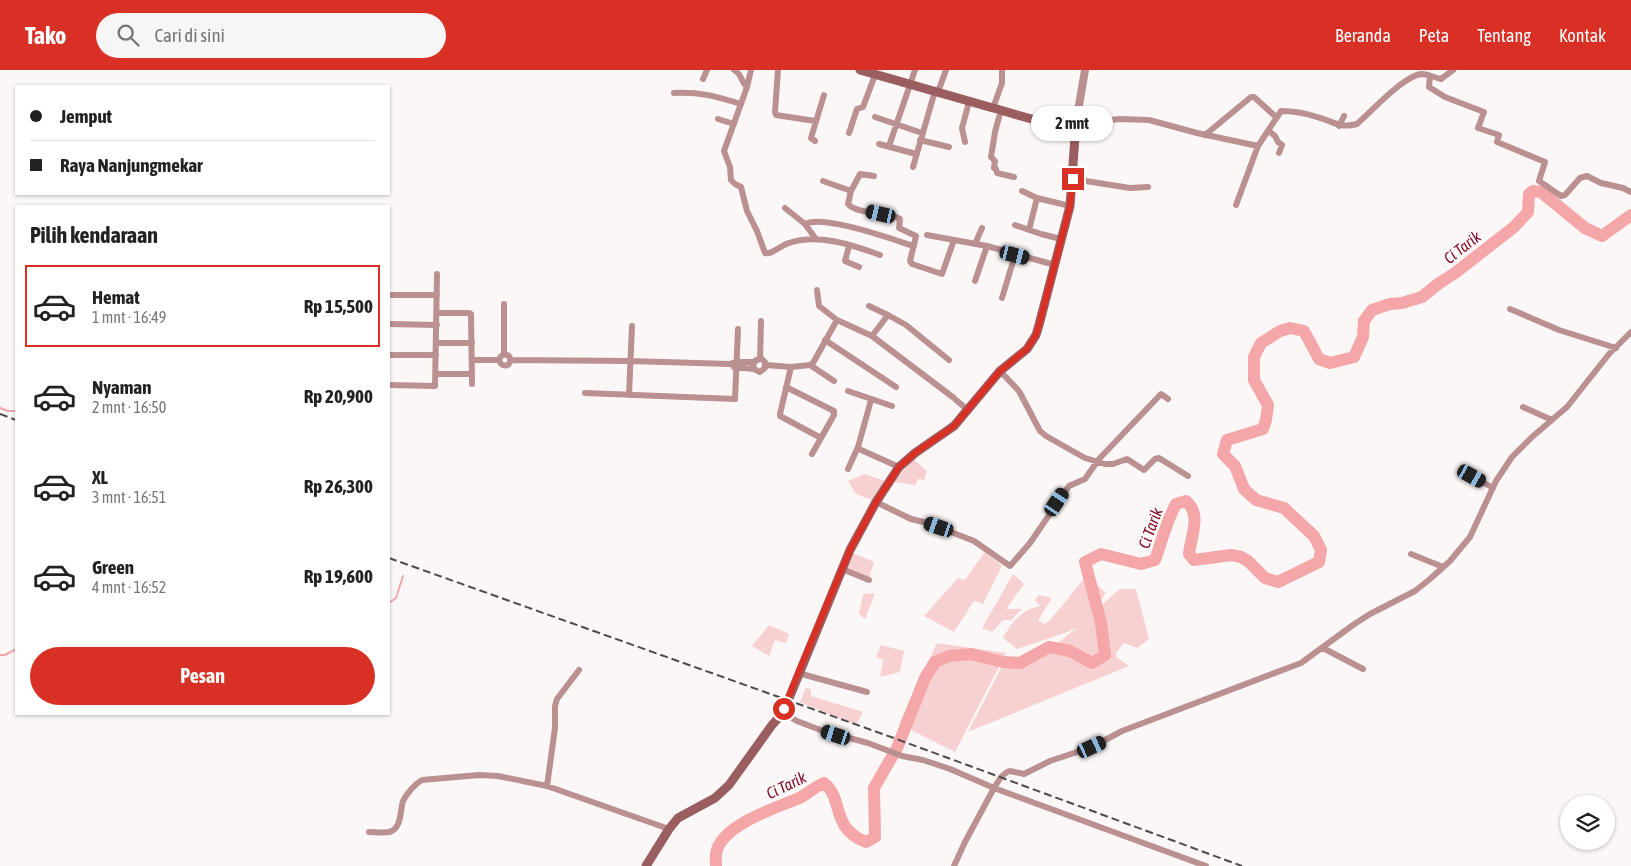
<!DOCTYPE html>
<html lang="id">
<meta charset="utf-8">
<style>
:root{--surface:#fff;--page:#f6f6f6;--text:#222;--muted:#767676;--line:#e0e0e0;--accent:#d93025}
body{margin:0;font-family:"Asap Condensed",sans-serif;background:var(--page);color:var(--text);height:100vh;display:flex;flex-direction:column;font-size:19px;white-space:nowrap}
*{box-sizing:border-box;margin:0}
p{font-size:16px;color:var(--muted)}
.icon{flex:none;width:28px;height:28px;fill:none;stroke:currentColor;stroke-width:2;stroke-linecap:round;stroke-linejoin:round}
.map{position:relative;flex:1;overflow:hidden}
.drawer{position:absolute;left:15px;top:135px;width:375px;height:510px;display:flex;flex-direction:column;background:var(--surface);border-radius:0px;box-shadow:0 1px 4px #0004}
.drawer>*{flex:none}
.hud{position:absolute;left:15px;top:15px;width:375px;height:110px;border-radius:0px;box-shadow:0 1px 4px #0004;display:grid;align-content:center;height:110px;padding:0 15px;background:var(--surface)}
.controls{position:absolute;left:1560px;top:725px;display:grid;gap:10px}
.controls a{display:grid;place-items:center;width:55px;height:55px;border-radius:50%;background:var(--surface);box-shadow:0 1px 4px #0004;font-size:25px}
.end{position:absolute;width:22px;height:22px;margin:-11px;border:6px solid #d93025;background:#fff;box-shadow:0 0 0 2px #fff}
.from{border-radius:50%}
.bubble{position:absolute;height:35px;border-radius:18px;background:var(--surface);box-shadow:0 1px 4px #0004;font-size:16px;font-weight:700;line-height:35px;text-align:center}
.car{position:absolute;width:15px;height:30px;margin:-15px -8px;border-radius:6px;box-shadow:0 0 4px 1px #0007;background:linear-gradient(#222 24%,#8ab4d8 0 40%,#222 0 76%,#8ab4d8 0 86%,#222 0)}
.hud b{display:flex;align-items:center;gap:18px;height:48px;font-size:19px}
.hud b+b{border-top:1px solid var(--line)}
.hud i{width:12px;height:12px;background:var(--text)}
ul{padding:0;list-style:none}
li{display:flex;align-items:center;gap:15px;height:82px;margin:0 10px 8px;padding:0 5px;border:2px solid transparent;border-radius:0px}
li div{flex:1}
li b{display:block;font-size:19px}
li em{font-style:normal;font-weight:700}
li.current{border-color:var(--accent)}
li>.icon{width:45px;height:45px;stroke-width:1.5}
h2{padding:0 15px;font-size:22px;line-height:60px}
.action{display:flex;gap:10px;margin-top:auto;padding:10px 15px}
.action a{flex:1;height:58px;border-radius:30px;background:var(--accent);color:#fff;font-size:20px;font-weight:700;line-height:58px;text-align:center}
header{display:flex;align-items:center;gap:30px;box-sizing:border-box;height:70px;padding:0 25px;background:var(--accent);color:#fff}
header strong{font-size:24px}
nav{display:flex;gap:28px;margin-inline-start:auto;font-size:18px}
.search{width:350px;height:45px;background:var(--page);display:flex;align-items:center;gap:12px;box-sizing:border-box;padding:0 18px;border-radius:28px;color:var(--muted);font-size:19px}
.map>svg:first-child{display:block}
.green{fill:#f7d1d1}
.lines{fill:none;stroke-linecap:round;stroke-linejoin:round}
.stream{stroke:#f4a6a8;stroke-width:2}
.river{stroke:#f4a6a8;stroke-width:12}
.minor{stroke:#bb9091;stroke-width:6}
.tertiary{stroke:#bb9091;stroke-width:8}
.secondary{stroke:#9a5e61;stroke-width:9}
.rail{stroke:#4d4b4b;stroke-width:2;stroke-dasharray:8 4;stroke-linecap:butt}
.route{stroke:#d93025;stroke-width:6}
.labels{text-anchor:middle;stroke-width:4.5;stroke-linejoin:round;paint-order:stroke}
.water-label{font-size:16px;font-style:italic;fill:#7f0825;stroke:#fcf7f7}
</style>
<header>
<strong>Tako</strong>
<div class="search"><svg class="icon" aria-label="search" viewBox="0 0 24 24"><circle cx="10" cy="10" r="6"/><path d="M15 15l6 6"/></svg>Cari di sini</div>
<nav><a>Beranda</a><a>Peta</a><a>Tentang</a><a>Kontak</a></nav>
</header>
<div class="map">
<svg width="1631" height="796" viewBox="0 0 1631 796">
<rect width="100%" height="100%" fill="#fcf7f7"/>
<path class="green" d="M913,389l14,12 -3,9 -6,-1 -3,6 -21,-3z
M864,404l21,7 -11,20 -18,-7 -8,-13z
M985,482l17,14 -19,38 -9,-3 -20,31 -30,-16 34,-38 7,2z
M852,483l22,9 -5,16 -23,-10z
M1013,504l11,10 -18,25h16l-11,11h-8l-11,12 -10,-4z
M1087,505l19,18 -14,20 28,-24h16l13,50 -12,9 -13,-5 -8,10v4l13,9 -161,66 34,-66 59,-25 16,-14 -9,5 -51,17 -14,-11c10,-17 17,-27 37,-32l-5,-6 4,-5 13,3 -14,22 7,4 6,-5z
M875,523l-10,26 -6,-5 4,-20z
M769,555l20,9 -3,9 -11,-3 -6,16 -17,-10z
M937,573l69,10 -51,99 -56,-28z
M881,575l23,6 -4,21 -20,5 3,-17 -7,-3z
M806,618l5,1v7l52,16 -7,13 -56,-23z"/>
<g class="lines">
<path class="stream" d="M0,338l8,3h8
M389,533l7,-5 7,-22
M0,585h5l11,-6"/>
<path class="river" d="M716,796c0,-5 -1,-11 1,-16 7,-25 58,-42 80,-51 10,-4 17,-12 27,-16 20,15 6,45 42,59l9,-5 -1,-49 23,-40 28,-70 10,-16 14,-6 22,-2 32,8 17,1 29,-16 21,4 22,12 13,-8 -4,-32 -16,-61 16,-8 40,10 14,-4c7,-19 11,-38 21,-56l10,-3c16,14 5,34 3,53l5,6 37,-5 10,2 7,4 17,17 13,4 41,-20 2,-12 -7,-14 -30,-28 -28,-8 -12,-11 -9,-23 -12,-12 4,-14 36,-11 3,-9 2,-15 -14,-25v-23l7,-14 19,-12 10,-3 14,3 15,28 11,4 24,-6 9,-20 1,-16 8,-11 18,-6 12,-1 20,-6 16,-13 17,-11 59,-46 14,-15 1,-18 4,-3 8,1 44,36 17,8 29,-21"/>
<path class="minor" d="M734,0c9,5 6,11 13,17
M751,0l-4,17 -23,64 6,16 1,13 4,4 6,3 6,24 10,20 8,22c7,2 16,-8 24,-10 28,-10 64,2 91,12
M778,0l-3,42 1,3 39,6
M1430,6l-1,11 16,10 39,15 -6,16 21,7 -2,7 48,20 -6,19 22,15 4,-1 15,-17 7,-2 14,7 22,5 8,4
M703,9l4,-9
M938,22l8,-22
M674,23c27,-1 41,3 67,11
M993,38l9,-25v-13
M1001,40l-6,22 -4,25 4,4 -1,7 2,1 1,4 17,4
M875,47l47,16
M718,49l16,5
M1081,53l39,-4 29,1 48,13 61,13 23,-35c13,0 24,2 36,6 17,4 21,12 40,7 14,-12 47,-49 65,-50 7,0 13,4 19,5l12,-9
M1339,56l5,-10
M1269,61l6,5 3,6 4,3 -3,8
M849,63l8,-24 6,-2 12,-32
M1205,65l46,-38h3l22,20
M920,70l29,7
M815,71l-4,-3 13,-43
M965,72l-3,-14 7,-26
M879,74l37,10
M889,76l26,-76
M913,97l22,-76
M874,106l-14,-2 -9,17 -3,13c8,9 29,8 40,10 4,1 8,3 12,5l-1,9 17,8 -6,25 2,3 30,10 12,-34
M1073,109l57,9 18,-1
M823,111l28,10
M1022,121l15,7 33,8
M1236,135l22,-59
M785,138l20,16 11,15
M805,154c18,-10 89,16 109,22
M1015,155l26,9 20,5
M1029,160l8,-32
M927,165l60,11 68,19
M975,174l7,-16
M849,176l-4,15 14,6
M975,211l12,-35
M817,220l2,16 18,14
M389,225h48
M1002,228l13,-43
M504,234v51
M869,236l19,9 -16,21
M1510,239l49,21 57,18
M437,243h32l2,1 1,70
M888,245l18,10 43,35
M389,254l48,1
M825,270l71,47
M436,273h36
M499.5 290a5.5 5.5 0 1 1 11 0a5.5 5.5 0 1 1-11 0Z
M389,285h47
M760,289l1,-38
M472,290h27
M510,290l120,1 100,3 7,-2h17
M766,295l25,2
M810,295l24,16
M734,297l20,2 6,3 5,-4v-6l-3,-3 -6,1 -3,5 1,4
M1000,301l19,20 21,40 6,5 39,22 20,6h8l14,-5 17,11 11,-11 4,-1 29,18
M436,304h36
M389,315l46,1 2,-112
M786,317l48,24v4l-13,23 -41,-22v-2l11,-47 19,-2 3,-2 24,-43 35,16 82,62
M848,321l44,15
M585,323l150,6 3,-70
M629,325l3,-69
M871,330l-13,47 1,2 40,18
M956,330l12,10
M1523,337l29,13
M812,384l9,-16
M848,399l10,-22
M1466,408l6,-2 21,12
M876,432l35,17 17,4 46,18 36,25 20,-23 39,-57 16,-7 14,-20 62,-65 7,5
M1411,484l32,13
M842,499l27,11
M1323,578l40,21
M798,603l69,19
M783,643l14,8 26,10 45,12 34,13 21,4 27,9 44,19 212,78
M547,716l8,-58v-22l2,-7 22,-29
M369,762c6,0 14,1 20,0 13,-3 11,-22 14,-31 4,-8 12,-17 19,-21l57,-5 19,1 49,10 122,43
M954,796l11,-24 29,-54 7,-11 6,-5 3,-1 14,3 26,-13 42,-14 30,-16 179,-68 52,-38 17,-11 45,-23 15,-12 20,-18 20,-24 26,-56 16,-24 20,-20 35,-30 42,-53 22,-22"/>
<path class="tertiary" d="M1081,53h-5l9,-53"/>
<path class="secondary" d="M646,796l23,-37 9,-11 37,-20 14,-13 43,-60 11,-12 67,-163 26,-48 23,-35 16,-14 39,-27 46,-55 27,-22 9,-14 3,-10 31,-119 6,-83c-25,5 -59,-9 -83,-15 -44,-13 -89,-25 -133,-38"/>
<path class="rail" d="M0,344l16,6
M389,488l502,179 351,129"/>
</g>
<g class="lines">
<path class="route" d="M784,639l14,-36 52,-123 26,-48 23,-35 16,-14 39,-27 46,-55 27,-22 9,-14 3,-10 31,-119 3,-27"/>
</g>
<g class="labels">
<g class="water-label">
<text transform="translate(1462 177) rotate(-38)" y="6">Ci Tarik</text>
<text transform="translate(1150 458) rotate(-70)" y="6">Ci Tarik</text>
<text transform="translate(786 715) rotate(-26)" y="6">Ci Tarik</text>
</g>
</g>
</svg>
<div class="controls">
<a><svg class="icon" aria-label="layers" viewBox="0 0 24 24"><path d="M12 4l9 5-9 5-9-5zM3 14l9 5 9-5"/></svg></a>
</div>
<i class="end from" style="left:784px;top:639px"></i>
<i class="end" style="left:1073px;top:109px"></i>
<div class="bubble" style="left:1031px;top:36px;width:82px">2 mnt</div>
<i class="car" style="left:881px;top:144px;rotate:283deg"></i>
<i class="car" style="left:1015px;top:185px;rotate:104deg"></i>
<i class="car" style="left:1472px;top:406px;rotate:119deg"></i>
<i class="car" style="left:1057px;top:432px;rotate:34deg"></i>
<i class="car" style="left:939px;top:457px;rotate:289deg"></i>
<i class="car" style="left:836px;top:665px;rotate:288deg"></i>
<i class="car" style="left:1092px;top:677px;rotate:65deg"></i>
<div class="hud">
<b><i class="from"></i>Jemput</b>
<b><i></i>Raya Nanjungmekar</b>
</div>
<section class="drawer">
<h2>Pilih kendaraan</h2>
<ul>
<li class="current"><svg class="icon" aria-label="car" viewBox="0 0 24 24"><path d="M5 17H2v-5l4-1 3-4h7l3 4 3 1v5h-3M9 17h6M6 11h13"/><circle cx="7" cy="17" r="2"/><circle cx="17" cy="17" r="2"/></svg><div><b>Hemat</b><p>1 mnt · 16:49</p></div><em>Rp 15,500</em></li>
<li><svg class="icon" aria-label="car" viewBox="0 0 24 24"><path d="M5 17H2v-5l4-1 3-4h7l3 4 3 1v5h-3M9 17h6M6 11h13"/><circle cx="7" cy="17" r="2"/><circle cx="17" cy="17" r="2"/></svg><div><b>Nyaman</b><p>2 mnt · 16:50</p></div><em>Rp 20,900</em></li>
<li><svg class="icon" aria-label="car" viewBox="0 0 24 24"><path d="M5 17H2v-5l4-1 3-4h7l3 4 3 1v5h-3M9 17h6M6 11h13"/><circle cx="7" cy="17" r="2"/><circle cx="17" cy="17" r="2"/></svg><div><b>XL</b><p>3 mnt · 16:51</p></div><em>Rp 26,300</em></li>
<li><svg class="icon" aria-label="car" viewBox="0 0 24 24"><path d="M5 17H2v-5l4-1 3-4h7l3 4 3 1v5h-3M9 17h6M6 11h13"/><circle cx="7" cy="17" r="2"/><circle cx="17" cy="17" r="2"/></svg><div><b>Green</b><p>4 mnt · 16:52</p></div><em>Rp 19,600</em></li>
</ul>
<div class="action"><a>Pesan</a></div>
</section>
</div>
